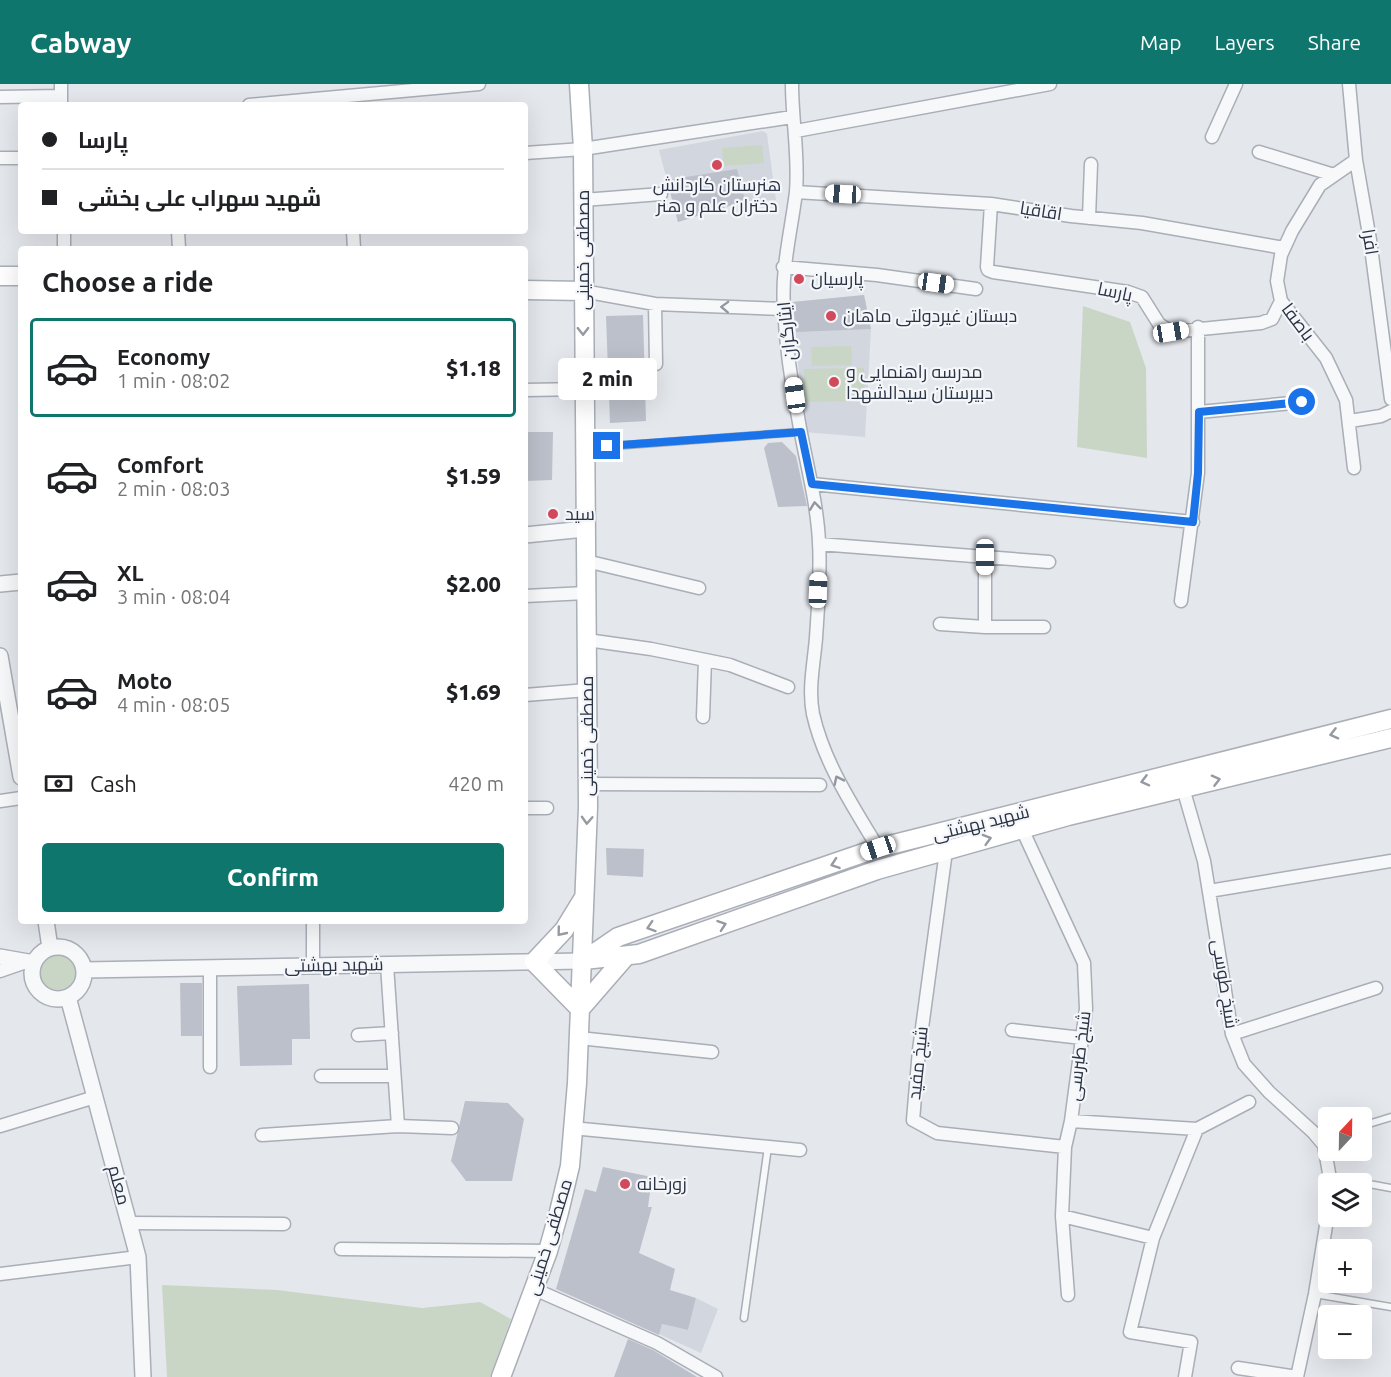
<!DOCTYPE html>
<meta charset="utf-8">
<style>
:root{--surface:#fff;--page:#f2f2f2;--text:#202124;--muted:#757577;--line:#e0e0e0;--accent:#0f766e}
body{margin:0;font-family:Ubuntu,Cairo,sans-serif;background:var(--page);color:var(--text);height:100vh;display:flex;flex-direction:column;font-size:22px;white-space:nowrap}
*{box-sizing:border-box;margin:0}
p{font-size:20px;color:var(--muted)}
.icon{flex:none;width:33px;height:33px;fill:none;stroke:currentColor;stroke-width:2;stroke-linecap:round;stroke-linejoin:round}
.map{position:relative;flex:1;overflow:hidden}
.side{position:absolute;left:18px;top:162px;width:510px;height:678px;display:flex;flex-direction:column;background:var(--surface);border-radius:6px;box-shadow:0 6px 24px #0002}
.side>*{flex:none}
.banner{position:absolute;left:18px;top:18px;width:510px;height:132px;border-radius:6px;box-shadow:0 6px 24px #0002;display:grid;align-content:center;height:132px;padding:0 24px;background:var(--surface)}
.needle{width:39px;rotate:22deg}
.buttons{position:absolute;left:1318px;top:1023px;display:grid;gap:12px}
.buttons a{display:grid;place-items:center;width:54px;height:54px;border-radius:6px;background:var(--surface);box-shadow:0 6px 24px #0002;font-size:30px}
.end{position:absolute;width:27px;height:27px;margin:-14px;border:8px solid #1a73e8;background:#fff;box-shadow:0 0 0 3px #fff}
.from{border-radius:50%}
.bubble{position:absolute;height:42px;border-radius:6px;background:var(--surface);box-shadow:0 6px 24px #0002;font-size:20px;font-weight:800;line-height:42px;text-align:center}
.car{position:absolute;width:18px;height:36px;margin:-18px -9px;border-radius:8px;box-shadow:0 0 4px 2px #0007;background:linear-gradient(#fff 24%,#345 0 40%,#fff 0 76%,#345 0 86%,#fff 0)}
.banner b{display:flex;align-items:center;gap:21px;height:57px;font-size:22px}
.banner b+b{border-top:2px solid var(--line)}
.banner i{width:15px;height:15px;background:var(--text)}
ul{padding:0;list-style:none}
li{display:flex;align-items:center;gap:18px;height:99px;margin:0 12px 9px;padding:0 12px;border:3px solid transparent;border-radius:6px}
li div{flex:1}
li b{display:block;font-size:22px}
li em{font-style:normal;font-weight:800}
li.selected{border-color:var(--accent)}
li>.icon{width:54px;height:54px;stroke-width:1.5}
h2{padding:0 24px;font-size:27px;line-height:72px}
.pay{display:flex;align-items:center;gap:15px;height:66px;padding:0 24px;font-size:22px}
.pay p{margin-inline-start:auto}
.primary-button{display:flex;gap:12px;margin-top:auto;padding:12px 24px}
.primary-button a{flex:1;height:69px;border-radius:6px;background:var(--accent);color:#fff;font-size:24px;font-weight:800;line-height:69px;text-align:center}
header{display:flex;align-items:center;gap:36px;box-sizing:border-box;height:84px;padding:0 30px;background:var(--accent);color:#fff}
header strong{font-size:28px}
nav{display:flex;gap:33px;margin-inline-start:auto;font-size:21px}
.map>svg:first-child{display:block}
.built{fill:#d2d6de}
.green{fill:#c9d6c5}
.building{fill:#bbc0ca}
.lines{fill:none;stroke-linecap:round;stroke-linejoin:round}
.service-casing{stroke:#a9aeb7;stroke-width:9}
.minor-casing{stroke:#a9aeb7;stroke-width:15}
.tertiary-casing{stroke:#a9aeb7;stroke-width:18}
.secondary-casing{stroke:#a9aeb7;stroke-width:21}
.service{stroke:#f7f8fa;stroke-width:6}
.minor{stroke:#f7f8fa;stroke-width:12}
.tertiary{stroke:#f7f8fa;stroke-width:15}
.secondary{stroke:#fff;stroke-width:18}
.oneway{stroke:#9196a0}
.oneway2{stroke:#959aa2}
.route{stroke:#1a73e8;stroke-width:8}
.poi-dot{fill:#d1495b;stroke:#f4f6f9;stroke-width:2}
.labels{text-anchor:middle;stroke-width:4.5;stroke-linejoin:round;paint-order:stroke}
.poi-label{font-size:18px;fill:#2b3445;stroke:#f4f6f9;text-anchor:start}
.street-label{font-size:18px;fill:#2b3445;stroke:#f4f6f9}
</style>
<header>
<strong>Cabway</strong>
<nav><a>Map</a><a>Layers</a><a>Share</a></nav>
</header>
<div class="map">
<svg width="1391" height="1293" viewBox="0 0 1391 1293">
<rect width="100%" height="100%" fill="#e4e7ec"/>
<path class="built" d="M763,47l4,3 9,66 -31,1 -67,21 -19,-72z
M864,211l7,34 -6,108 -61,-5 -11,-130z
M696,1214l22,11 -17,44 -42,-19 3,-10 26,6z"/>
<path class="green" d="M762,61l2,18 -40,3 -2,-18z
M1083,222l47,16 16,46 1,90 -70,-11z
M851,262l1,19 -40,1 -1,-19z
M864,284l1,33 -61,1v-33z
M40 888a19 19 0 1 1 38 0a19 19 0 1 1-38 0Z
M162,1201l115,5 145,18 58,-6 31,17 -21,58h-323z"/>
<path class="building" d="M737,85l8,32 -67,21 -11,-42z
M864,211l7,34 -75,3 -3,-30z
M643,231l3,106 -36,2 -4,-107z
M525,348h28l-1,48 -27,1z
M782,358l14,14 11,50 -29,1 -14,-59 4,-5z
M606,764l38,1 -1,28 -36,-2z
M180,899h22v53h-21z
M309,900l1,55h-18v26l-52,1 -3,-80z
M465,1017l43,2 16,16 -12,62h-46l-15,-20z
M603,1083l49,10 -4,30h4l-13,46 36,16 -5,21 26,8 -8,32 -26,-6 -3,11 -103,-46 29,-100 11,3z
M628,1255l25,11 44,27h-83z"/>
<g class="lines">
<defs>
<path id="service" d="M586,364l214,-16
M1362,1042l29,-9
M1331,1093l60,11
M1315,1210l76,13
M744,1234l24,-171"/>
<path id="minor" d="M61,0v21
M792,0c0,36 7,72 4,108 -5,40 -15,77 -12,117 2,36 7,73 14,108 7,42 19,83 21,125 2,31 -1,65 -3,96 -2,25 -8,51 -3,76 11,49 40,92 65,134
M1349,0l7,76 14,80 21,159
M0,13l61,-1
M249,21l230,-21
M796,47l254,-47
M1212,53l24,-53
M1259,68l75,23
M525,69l58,-4 209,-32
M0,74h21
M796,108l195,12 80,12 71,7 142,25
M583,116l78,-6
M991,120l-4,63 1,3 5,2 135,20 14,5 17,27 12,8 90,-9 11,-4 9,-18
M1089,134l2,-54
M64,147v18
M178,147l1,18
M353,147l1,18
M783,183l94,8 99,14
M583,207l72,13 129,5
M655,220l1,60
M525,306l59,-1
M1199,328l103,-10
M1350,337l31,-5 10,-5
M1354,384l-8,-68 -20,-42 -45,-57 -4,-20 4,-26 11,-24 28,-46 36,-25
M812,400l381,38
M819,460l230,18
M985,473v70
M586,477l113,27
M525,512l61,-3
M1181,517l17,-128v-146
M940,540l45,3h59
M587,556l64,9 79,16 58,22
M525,611l62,-5
M703,633l2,-57
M588,700l232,1
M1183,704l21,73 28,173 12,30 25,28 44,40 11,13 7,39
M0,717l21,-3
M525,724h22
M1022,745l62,134 2,46 -15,112 -6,26 -3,69 6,79
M946,767l-27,199 -6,70 24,13 128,14
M1209,807l182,-30
M387,881l11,161
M313,882v-45
M0,887l26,-9
M1012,946l70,8
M1232,950l144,-46
M358,951l34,-2
M579,954l133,14
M210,983v-99
M321,992h73
M1071,1037l126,8 52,-27
M0,1042l95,-29
M572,1044l228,22
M262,1051l136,-9 54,2
M1062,1132l91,22 44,-109
M129,1139l155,1
M1153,1154l-23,94 61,10 -6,35
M341,1165l207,2
M0,1190l138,-17
M534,1205l123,54 59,34
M1238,1284l59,9
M1297,1293l18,-83 14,-87"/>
<path id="tertiary" d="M525,451l60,-6
M0,500l21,-2
M0,572l21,121
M46,837l4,27
M32 889a26 26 0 1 1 52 0a26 26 0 1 1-52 0Z
M0,873l34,6
M84,886l499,-9
M68,913l70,260 5,120"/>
<path id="secondary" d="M0,192h21
M525,206l58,1
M583,815l-19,31 -30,32 46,47 46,-53
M584,876l55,-6 238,-84 191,-54 323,-78
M583,877l35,-24 260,-89 513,-129
M501,1293l47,-126 11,-39 11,-46 7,-83 11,-276 -5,-658 -4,-65"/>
</defs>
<use href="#service" class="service-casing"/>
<use href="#minor" class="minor-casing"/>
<use href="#tertiary" class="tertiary-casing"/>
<use href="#secondary" class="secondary-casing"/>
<use href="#service" class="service"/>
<use href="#minor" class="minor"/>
<use href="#tertiary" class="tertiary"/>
<use href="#secondary" class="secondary"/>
</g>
<defs><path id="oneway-chevron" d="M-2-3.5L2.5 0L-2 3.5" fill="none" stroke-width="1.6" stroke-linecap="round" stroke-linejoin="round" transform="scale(1.5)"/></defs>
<g class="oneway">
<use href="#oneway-chevron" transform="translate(725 223) rotate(-178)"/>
<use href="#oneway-chevron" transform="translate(815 422) rotate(-97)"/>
<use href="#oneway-chevron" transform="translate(838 696) rotate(-116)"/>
</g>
<g class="oneway2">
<use href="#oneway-chevron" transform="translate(583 247) rotate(89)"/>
<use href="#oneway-chevron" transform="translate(1334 650) rotate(166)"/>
<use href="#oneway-chevron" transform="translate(1216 696) rotate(-14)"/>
<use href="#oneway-chevron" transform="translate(1145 697) rotate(166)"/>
<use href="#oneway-chevron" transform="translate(587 736) rotate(93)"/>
<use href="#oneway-chevron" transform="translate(987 755) rotate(-16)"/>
<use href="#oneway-chevron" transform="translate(835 780) rotate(161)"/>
<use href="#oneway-chevron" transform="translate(722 841) rotate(-19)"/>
<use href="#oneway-chevron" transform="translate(651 843) rotate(162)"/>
<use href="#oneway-chevron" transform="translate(561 848) rotate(129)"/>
</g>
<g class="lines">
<path class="route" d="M607,362l194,-14 11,52 381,38 5,-49 1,-61 103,-10"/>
</g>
<g class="poi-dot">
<circle cx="717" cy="81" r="6"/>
<circle cx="799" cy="195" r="6"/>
<circle cx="831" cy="232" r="6"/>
<circle cx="834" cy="298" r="6"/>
<circle cx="553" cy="430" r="6"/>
<circle cx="625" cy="1100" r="6"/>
</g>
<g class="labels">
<g class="poi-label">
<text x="717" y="107" text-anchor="middle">هنرستان کاردانش<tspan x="717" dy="21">دختران علم و هنر</tspan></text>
<text x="811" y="201">پارسیان</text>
<text x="843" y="238">دبستان غیردولتی ماهان</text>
<text x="846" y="294">مدرسه راهنمایی و<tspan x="846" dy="21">دبیرستان سیدالشهدا</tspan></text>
<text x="565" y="436">سید</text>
<text x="637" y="1106">زورخانه</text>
</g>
<g class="street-label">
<text transform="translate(1041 127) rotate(9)" y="6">اقاقیا</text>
<text transform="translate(1370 158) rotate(81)" y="6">افرا</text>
<text transform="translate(583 166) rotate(-90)" y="6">مصطفی خمینی</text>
<text transform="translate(1115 208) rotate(12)" y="6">پارسا</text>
<text transform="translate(1298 238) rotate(53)" y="6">باصفا</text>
<text transform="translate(787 247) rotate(-96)" y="6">ایثارگران</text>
<text transform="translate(587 652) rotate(-90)" y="6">مصطفی خمینی</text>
<text transform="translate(981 739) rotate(-14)" y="6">شهید بهشتی</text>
<text transform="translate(334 881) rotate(-1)" y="6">شهید بهشتی</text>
<text transform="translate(1225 900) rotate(81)" y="6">شیخ طوسی</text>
<text transform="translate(1079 972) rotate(-83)" y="6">شیخ طبرسی</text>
<text transform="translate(918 979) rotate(-84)" y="6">شیخ مفید</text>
<text transform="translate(119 1101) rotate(75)" y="6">معلم</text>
<text transform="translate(549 1153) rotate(-73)" y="6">مصطفی خمینی</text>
</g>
</g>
</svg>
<div class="buttons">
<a><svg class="needle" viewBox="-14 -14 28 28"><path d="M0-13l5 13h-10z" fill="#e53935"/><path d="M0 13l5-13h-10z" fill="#757577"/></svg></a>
<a><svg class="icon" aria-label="layers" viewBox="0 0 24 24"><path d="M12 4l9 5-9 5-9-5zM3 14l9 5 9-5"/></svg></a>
<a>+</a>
<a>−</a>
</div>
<i class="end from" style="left:1302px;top:318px"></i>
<i class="end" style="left:607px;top:362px"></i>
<div class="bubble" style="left:558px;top:274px;width:99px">2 min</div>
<i class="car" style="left:843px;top:110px;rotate:273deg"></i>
<i class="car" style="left:936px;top:199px;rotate:98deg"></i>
<i class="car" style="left:1171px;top:248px;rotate:81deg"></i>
<i class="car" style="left:795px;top:311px;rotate:352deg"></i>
<i class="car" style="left:985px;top:473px;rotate:180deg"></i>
<i class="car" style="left:818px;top:506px;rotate:2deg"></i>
<i class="car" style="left:878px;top:764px;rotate:251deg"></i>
<div class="banner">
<b><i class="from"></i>پارسا</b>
<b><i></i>شهید سهراب علی بخشی</b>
</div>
<section class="side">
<h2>Choose a ride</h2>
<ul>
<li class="selected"><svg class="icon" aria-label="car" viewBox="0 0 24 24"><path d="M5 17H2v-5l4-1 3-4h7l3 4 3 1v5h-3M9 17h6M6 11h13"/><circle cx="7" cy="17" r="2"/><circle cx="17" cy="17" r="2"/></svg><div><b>Economy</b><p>1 min · 08:02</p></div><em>$1.18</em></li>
<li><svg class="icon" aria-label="car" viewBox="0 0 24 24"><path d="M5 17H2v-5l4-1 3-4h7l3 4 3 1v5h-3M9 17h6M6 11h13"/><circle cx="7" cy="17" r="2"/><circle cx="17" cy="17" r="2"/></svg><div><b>Comfort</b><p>2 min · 08:03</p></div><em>$1.59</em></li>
<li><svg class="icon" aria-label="car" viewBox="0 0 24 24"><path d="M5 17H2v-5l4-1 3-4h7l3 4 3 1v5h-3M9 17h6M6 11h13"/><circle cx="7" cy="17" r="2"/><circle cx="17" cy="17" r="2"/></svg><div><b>XL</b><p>3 min · 08:04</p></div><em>$2.00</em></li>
<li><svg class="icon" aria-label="car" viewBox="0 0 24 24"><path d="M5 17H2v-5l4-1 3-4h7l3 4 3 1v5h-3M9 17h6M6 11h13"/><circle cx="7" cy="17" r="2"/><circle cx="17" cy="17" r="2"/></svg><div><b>Moto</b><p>4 min · 08:05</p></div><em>$1.69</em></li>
</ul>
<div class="pay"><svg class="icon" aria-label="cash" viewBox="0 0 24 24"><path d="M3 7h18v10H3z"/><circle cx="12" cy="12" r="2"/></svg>Cash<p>420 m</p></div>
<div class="primary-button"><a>Confirm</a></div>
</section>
</div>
